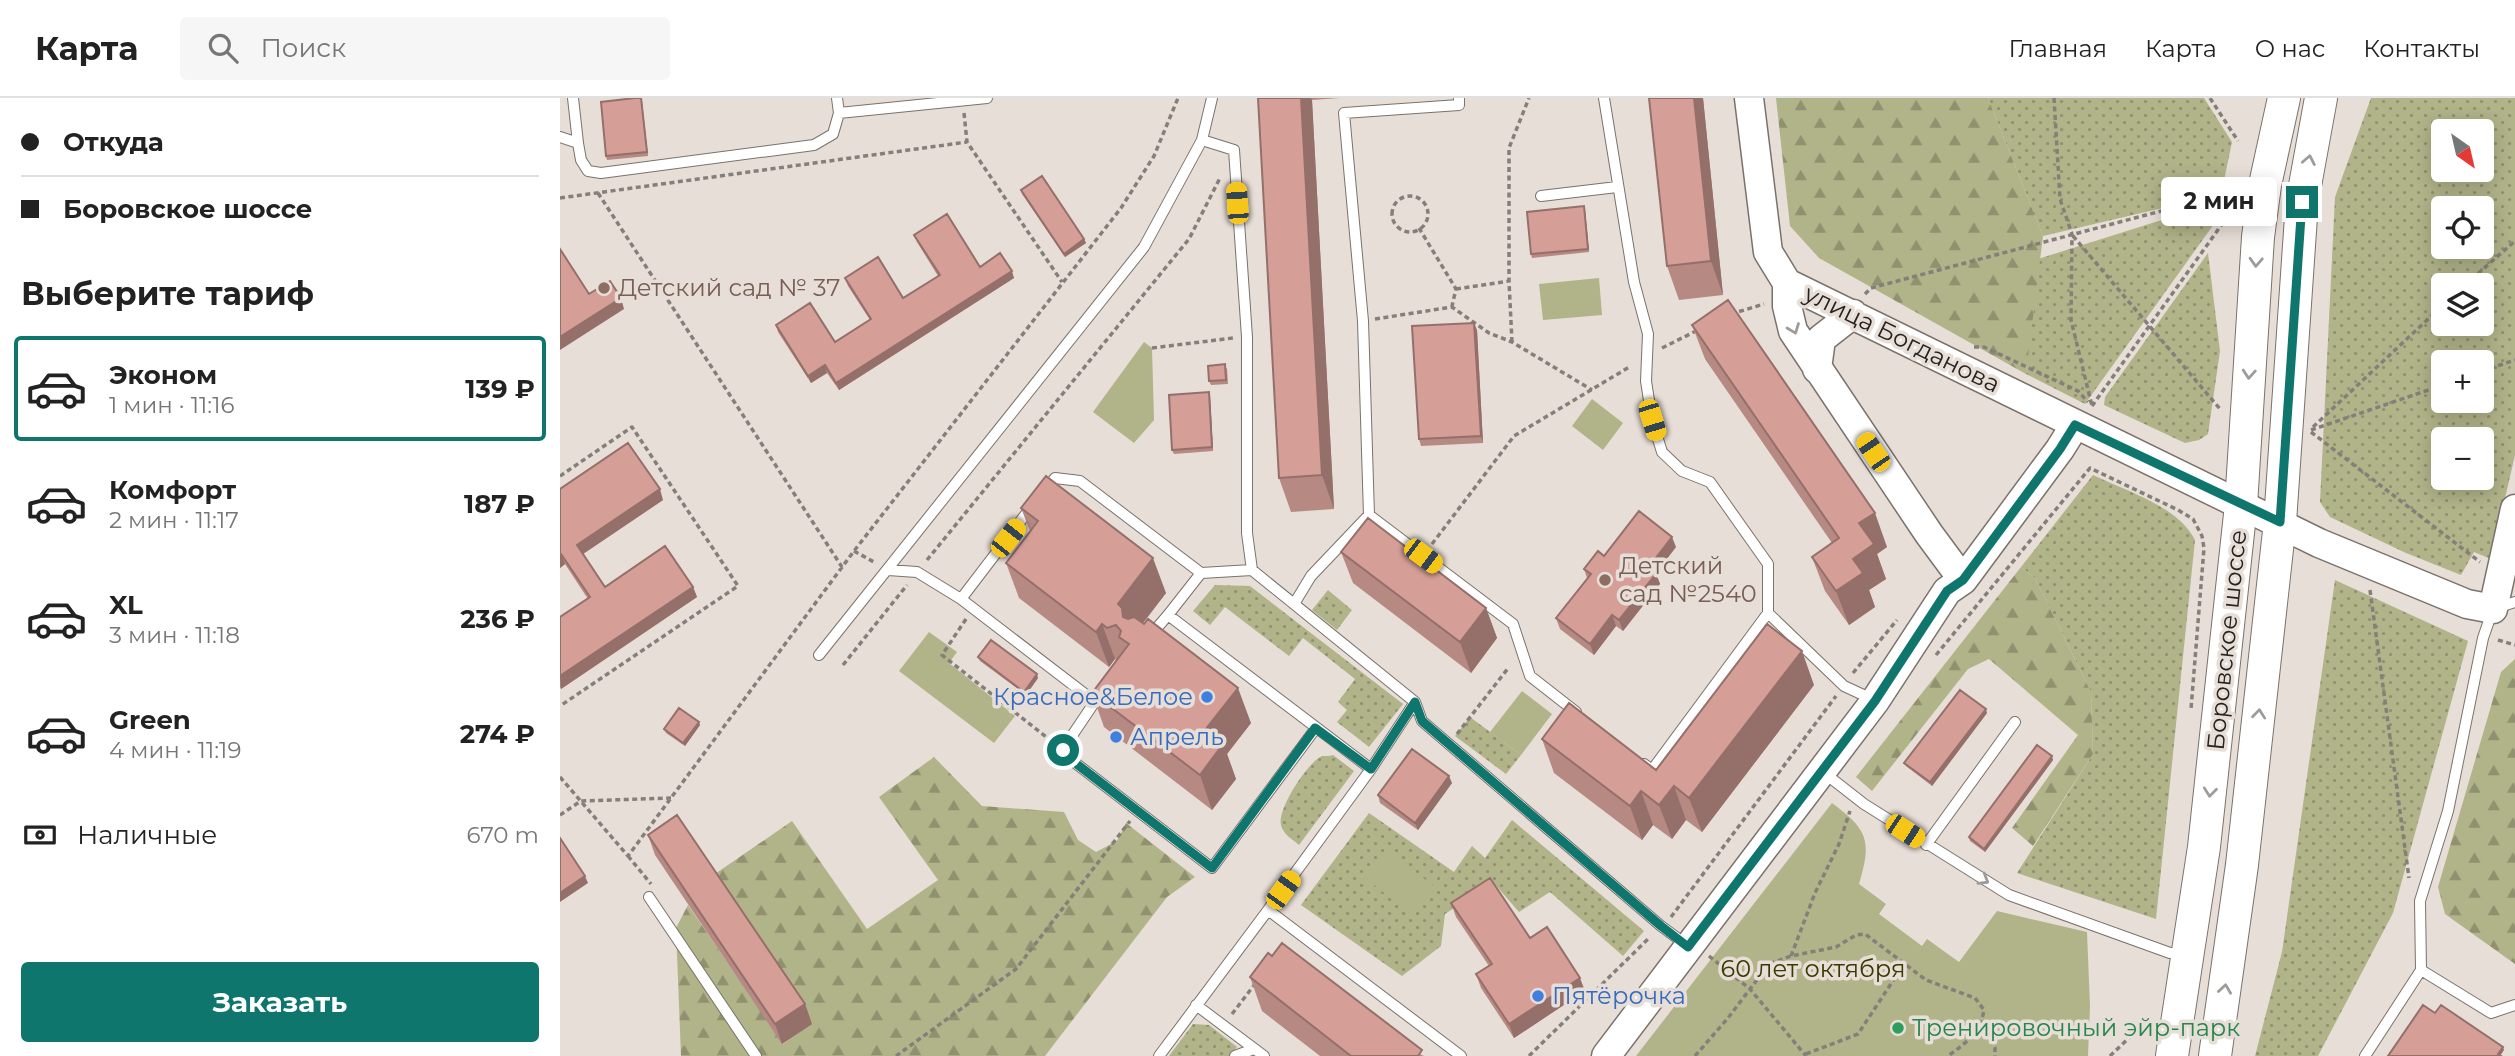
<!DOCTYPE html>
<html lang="ru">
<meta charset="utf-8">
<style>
:root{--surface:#fff;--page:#f6f6f6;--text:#222;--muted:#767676;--line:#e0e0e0;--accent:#0f766e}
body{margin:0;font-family:Montserrat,sans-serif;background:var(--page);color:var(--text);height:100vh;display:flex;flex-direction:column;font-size:26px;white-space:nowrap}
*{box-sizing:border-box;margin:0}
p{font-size:23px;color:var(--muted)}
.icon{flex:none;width:38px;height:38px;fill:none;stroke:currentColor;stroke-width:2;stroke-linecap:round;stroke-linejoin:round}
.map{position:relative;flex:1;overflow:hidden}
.details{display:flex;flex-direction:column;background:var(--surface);width:560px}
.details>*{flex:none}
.top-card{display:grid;align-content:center;height:154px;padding:0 21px;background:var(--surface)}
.needle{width:46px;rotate:146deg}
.controls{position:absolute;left:1871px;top:21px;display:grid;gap:14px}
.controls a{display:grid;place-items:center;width:63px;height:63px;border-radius:7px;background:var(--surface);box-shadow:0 4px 18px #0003;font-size:35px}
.end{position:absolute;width:32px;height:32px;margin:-16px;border:9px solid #0f766e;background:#fff;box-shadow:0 0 0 4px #fff}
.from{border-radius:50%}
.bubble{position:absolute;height:49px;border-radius:7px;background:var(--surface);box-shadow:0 4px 18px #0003;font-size:23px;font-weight:700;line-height:49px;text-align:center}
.car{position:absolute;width:21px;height:42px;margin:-21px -10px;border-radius:9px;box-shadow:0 0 5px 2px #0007;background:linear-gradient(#f5c518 24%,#345 0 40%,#f5c518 0 76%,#345 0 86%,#f5c518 0)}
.top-card b{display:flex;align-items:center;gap:24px;height:66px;font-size:26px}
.top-card b+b{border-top:2px solid var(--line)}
.top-card i{width:18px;height:18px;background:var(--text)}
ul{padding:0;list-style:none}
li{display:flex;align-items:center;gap:21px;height:105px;margin:0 14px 10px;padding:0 7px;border:4px solid transparent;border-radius:7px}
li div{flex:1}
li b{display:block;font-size:26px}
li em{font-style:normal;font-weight:700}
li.current{border-color:var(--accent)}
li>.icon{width:63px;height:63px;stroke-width:1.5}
h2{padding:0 21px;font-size:32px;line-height:84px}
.pay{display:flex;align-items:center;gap:18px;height:77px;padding:0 21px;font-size:26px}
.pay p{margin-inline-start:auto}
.primary-button{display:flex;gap:14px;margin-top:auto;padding:14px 21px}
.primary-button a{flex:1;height:80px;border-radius:7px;background:var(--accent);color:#fff;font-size:28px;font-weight:700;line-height:80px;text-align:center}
header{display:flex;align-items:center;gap:42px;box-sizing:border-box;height:98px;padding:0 35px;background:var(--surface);border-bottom:2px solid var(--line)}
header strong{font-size:33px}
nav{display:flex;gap:38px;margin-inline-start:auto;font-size:24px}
.search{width:490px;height:63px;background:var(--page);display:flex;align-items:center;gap:18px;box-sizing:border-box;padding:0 24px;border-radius:7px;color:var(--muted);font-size:26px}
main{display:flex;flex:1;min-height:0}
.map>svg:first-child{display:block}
.grass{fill:url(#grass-dots);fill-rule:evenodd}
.forest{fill:url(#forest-firs)}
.park{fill:#b1b389}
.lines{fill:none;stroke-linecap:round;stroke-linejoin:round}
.lane-casing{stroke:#7a726b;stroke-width:12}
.secondary-casing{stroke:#7a726b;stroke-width:31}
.primary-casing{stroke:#7a726b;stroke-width:34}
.path{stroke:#857f7a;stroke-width:3.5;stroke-dasharray:5 3.5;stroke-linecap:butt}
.lane{stroke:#fff;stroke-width:10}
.secondary{stroke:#fff;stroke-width:28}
.primary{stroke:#fff;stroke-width:32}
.wall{fill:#b78983}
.shaded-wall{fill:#956f6a}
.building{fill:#d59f98;stroke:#956f6a;stroke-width:2}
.oneway{stroke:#9d9c9a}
.route{stroke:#0f766e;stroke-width:9}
.education-dot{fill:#8d6e63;stroke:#e7ded7;stroke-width:2.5}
.shop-dot{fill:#3f7fe0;stroke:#e7ded7;stroke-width:2.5}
.leisure-dot{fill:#2e9e5b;stroke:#e7ded7;stroke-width:2.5}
.labels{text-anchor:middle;stroke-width:7;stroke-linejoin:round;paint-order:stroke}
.education-label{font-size:24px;fill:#785e54;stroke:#e7ded7;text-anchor:start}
.street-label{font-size:24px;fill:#25221f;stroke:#e7ded7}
.shop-label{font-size:24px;fill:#366cbe;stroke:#e7ded7;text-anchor:start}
.park-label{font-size:24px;fill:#393a00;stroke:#e7ded7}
.leisure-label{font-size:24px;fill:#27864d;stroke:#e7ded7;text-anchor:start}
</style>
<header>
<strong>Карта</strong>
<div class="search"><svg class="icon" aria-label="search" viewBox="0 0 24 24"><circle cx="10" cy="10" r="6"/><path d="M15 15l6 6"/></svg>Поиск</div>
<nav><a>Главная</a><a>Карта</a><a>О нас</a><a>Контакты</a></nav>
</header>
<main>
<section class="details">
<div class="top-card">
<b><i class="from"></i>Откуда</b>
<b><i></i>Боровское шоссе</b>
</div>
<h2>Выберите тариф</h2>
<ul>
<li class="current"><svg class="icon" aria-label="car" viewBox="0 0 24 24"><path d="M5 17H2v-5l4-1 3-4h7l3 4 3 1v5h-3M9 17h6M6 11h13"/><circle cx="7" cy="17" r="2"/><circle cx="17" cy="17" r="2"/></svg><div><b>Эконом</b><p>1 мин · 11:16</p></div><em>139 ₽</em></li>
<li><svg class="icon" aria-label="car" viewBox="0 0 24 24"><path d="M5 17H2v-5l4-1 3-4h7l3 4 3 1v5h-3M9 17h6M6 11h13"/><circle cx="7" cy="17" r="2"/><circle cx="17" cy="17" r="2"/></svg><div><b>Комфорт</b><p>2 мин · 11:17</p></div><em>187 ₽</em></li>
<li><svg class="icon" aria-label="car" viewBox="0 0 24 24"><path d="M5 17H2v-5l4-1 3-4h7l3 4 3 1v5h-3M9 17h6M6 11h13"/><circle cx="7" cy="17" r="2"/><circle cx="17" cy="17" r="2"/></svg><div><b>XL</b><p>3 мин · 11:18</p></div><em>236 ₽</em></li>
<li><svg class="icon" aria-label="car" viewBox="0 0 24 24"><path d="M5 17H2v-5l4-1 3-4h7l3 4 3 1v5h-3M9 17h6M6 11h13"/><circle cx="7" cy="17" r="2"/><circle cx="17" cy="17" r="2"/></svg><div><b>Green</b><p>4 мин · 11:19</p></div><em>274 ₽</em></li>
</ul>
<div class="pay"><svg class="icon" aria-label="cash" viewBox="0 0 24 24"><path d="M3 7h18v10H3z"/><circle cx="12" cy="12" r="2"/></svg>Наличные<p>670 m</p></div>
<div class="primary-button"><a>Заказать</a></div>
</section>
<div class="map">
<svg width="1955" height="958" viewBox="0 0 1955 958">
<defs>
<pattern id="grass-dots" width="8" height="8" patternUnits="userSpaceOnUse" patternTransform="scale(1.75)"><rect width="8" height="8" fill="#b1b389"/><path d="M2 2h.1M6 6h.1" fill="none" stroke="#90916f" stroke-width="1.8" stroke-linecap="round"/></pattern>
<pattern id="forest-firs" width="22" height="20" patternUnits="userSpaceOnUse" patternTransform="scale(1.75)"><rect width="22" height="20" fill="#b1b389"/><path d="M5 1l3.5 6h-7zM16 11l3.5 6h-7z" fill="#90916f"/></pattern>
</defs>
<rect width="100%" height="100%" fill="#e7ded7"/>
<path class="grass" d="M1428,0h216l28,44 -10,48 -55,17 -124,29z
M1811,0h144v357l-24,104 -17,-7 -13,23 -55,-22 -76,-36 -10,-15 15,-305zM1883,33h39v39h-39zM1883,110h39v39h-39zM1883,187h39v39h-39zM1883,264h39v39h-39zM1883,341h39v39h-39z
M1662,103l-3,16 -134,187 -59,-30 12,-115z
M1648,155l12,98 -12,83 -9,6 -14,3 -81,-38 1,-8z
M1533,377c33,16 85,31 102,65l-39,379 -139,-46 76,-119 -2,-62 -56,-114 -14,-11z
M1775,482l133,61 -75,272 -75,143h-63l27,-104z
M655,487l35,1 153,118 -34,43 -32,-25 10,-12 -9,-8 17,-23 -52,-41 -14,18 -64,-49 -15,18 -17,-14z
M768,492l24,20 -15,20 -25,-20z
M910,619l51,38 -15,19 -51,-38z
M773,657l21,16 -55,74c-7,-6 -16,-11 -18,-20 -4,-16 27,-63 41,-69 2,0 10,0 11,-1z
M809,715l85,59 18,-26 13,12 27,-38 132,111 -21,25 -73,-64 -31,20 -26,-30 -48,32 -4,32 -39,30 -101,-71z
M633,926l16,1 28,22 -7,9h-61z"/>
<path class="forest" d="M1216,0h212l55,138 -17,138 -207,-116 -29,-32z
M1461,469l14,11 56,114 2,62 -60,92 -21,-18 66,-93 -89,-76 -21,10 -96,122 -16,-14z
M1955,561v305l-70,-50 -7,-27 63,-215z
M374,659l48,49 82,6 14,28 18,12 21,-11 9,-18 69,54 -28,20 -122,159h-364l-5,-128 12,-23 95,139 29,-21 -100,-147 80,-55 75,108 71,-49 -59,-83z"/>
<path class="park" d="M1039,180l3,37 -59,5 -4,-36z
M584,244l8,6 2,72 -20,23 -41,-31z
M1032,301l31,24 -20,27 -31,-24z
M369,534l28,20 -8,11 66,53 -21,27 -95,-72z
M962,593l30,23 -31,41 -31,-23z
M1272,705c36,27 40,37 27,81l27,20 -7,10 43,32 5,-7 32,23 38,-51 90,21 3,74 -2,50h-452z
M826,751l49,38 -22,29 -49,-39z"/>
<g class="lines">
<defs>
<path id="lane" d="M13,0l5,45
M652,0l-10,42 32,10 13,187v196l5,37
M1044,0l30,184 14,52 -2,47 6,39 10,32 20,19 28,11 58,82v49l-116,157 -8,-6
M279,15l148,-15
M0,39l18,6 3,17 7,11 13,2 213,-28 19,-11 6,-21 -2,-15
M981,98l76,-9
M484,394l11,-14 25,3 121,92 51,-3 163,132 7,19 239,205 27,20
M472,408l-71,93 133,102
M809,417l-6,-194 -19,-208 115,-8v-7
M328,472l29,2 44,27
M734,506l17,-28 58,-61 144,109 17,52 46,36
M1208,515l76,73 28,13
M608,517l33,-42
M590,538l18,-21 203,154
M259,557l325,-408 58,-107
M538,599l-37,55 151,116 104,-140
M1263,674l41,32 145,91 161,58h14
M1366,747l89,-123
M89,799l107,159
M708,812l103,-141 44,-67
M1861,872l70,43 24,-8
M636,907l68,51
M599,958l109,-146 193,146
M675,958l19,-7
M1805,958l56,-86 -1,-69 28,-90 35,-173 10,-29 22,-7"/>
<path id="secondary" d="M1189,0l19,154 19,31 532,260 148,61 26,5 22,-100
M1227,185v23l6,25 136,203 34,46
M1257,271l4,-30 32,-25
M1046,958l269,-355 72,-110 16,-11 97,-131 15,-24"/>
<path id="primary" d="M1612,958l32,-209 37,-342 17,-268 7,-52 19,-87
M1655,958l27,-191 38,-343 22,-320 19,-104"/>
</defs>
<use href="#lane" class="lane-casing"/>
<use href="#secondary" class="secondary-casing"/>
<use href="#primary" class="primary-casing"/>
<path class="path" d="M1494,0l6,101 12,35 -1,86 21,86
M1650,0l28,43
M404,15l3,29 95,140
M38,95l244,374
M832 116a18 18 0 1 1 36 0a18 18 0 1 1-36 0Z
M0,100l407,-56
M859,130l37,61 -4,17
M1513,138l147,173
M1905,187l50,-44
M896,191l53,-8
M1305,196l6,-6 358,-95
M1171,216l33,-10
M815,221l77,-12 37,26 23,9 80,48
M952,244l-3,-61v-133l20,-50
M1414,249h10l94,44 10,11
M592,250l81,-10
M1102,250l34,-17
M1922,273l33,-11
M1532,308l133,-186
M1753,329l130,-122
M1751,332l132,-45
M1751,334l169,130
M0,378l72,-49 106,159 -178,120
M872,446l82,-108 117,-70
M294,453l20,11
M367,462l262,-321 31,-61
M1810,492l39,288
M406,521l-24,36 108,85
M1938,542l17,5
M1376,557l154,-187 88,42 15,9 9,17 2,12 -13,161
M283,567l64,-80
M1293,575l44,-53
M897,636l52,-67
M0,679l68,79 226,-305 267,-343 33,-52 24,-58
M0,717l21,-14 90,-3
M68,758l23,28
M1111,819l165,-221
M1149,858l41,33 56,67
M1231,858l24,-63 24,-49 11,-33
M672,916l23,-30
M1422,927l13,23v8
M1246,956l52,-20 46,-70
M336,958l120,-87 114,-148
M969,958l121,-119
M1135,958l33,-38 41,-54 22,-8 45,-9 20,-12 9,-1 61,46 49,18 9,12c-4,23 -18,33 -36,46
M1550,958l42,-40"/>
<use href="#lane" class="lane"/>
<use href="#secondary" class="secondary"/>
<use href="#primary" class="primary"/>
</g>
<path class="wall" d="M81,0l7,58 -41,4 -1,-4z
M698,0h82l-28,2 22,409 -43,3 -12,-34z
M1089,0h54l20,197 -44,5 -12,-34z
M461,92l63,49 2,4 -21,14 -43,-63z
M1024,108l1,4 4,42 -57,6 -1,-4z
M354,137l66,32 34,11 -175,112 -12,-17 -16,10 -33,-51 -2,-7 59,17 35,-22 -22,-34 -3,-8 58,20 35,-22 -21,-34z
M1132,227l195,222 -10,7 9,25 -17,11 6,17 -26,18 -24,-34 -13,-34 20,-14 -127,-184z
M917,232l6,113 -62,3 -2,-7z
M667,270l1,16 -17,1 -2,-4z
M650,298l3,55 -39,3 -2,-4z
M0,391l103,11 -80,54 22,33h88l4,10 -136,92 -1,-2v-70l28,-18 -23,-35 -5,4z
M461,410l145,85 -23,30 108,100 -24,31 9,25 -24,31 -108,-83 -12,-34 24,-33 -1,-1 -6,8 -90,-69 -13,-35 24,-32z
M1116,449l-20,26 4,11 -37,47 -7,-5 -22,29 -34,-26 -4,-11 31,-40 -3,-9 20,-13z
M781,454l145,56 11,30 -26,35 -118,-90z
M418,559l60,21 -12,17 -46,-34z
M1254,587l-112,147 -16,-12 -14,19 -19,-14 -11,15 -88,-67 -12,-34 114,31z
M1427,615l-55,73 -26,-20 -2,-3z
M140,627l-15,21 -19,-13 -2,-4z
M1493,662l-68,92 -15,-11 -1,-4z
M892,685l-34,47 -38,-27 -2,-8z
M88,737l157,169 7,20 -30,20 -127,-189z
M891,805l79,35 55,53 -71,47 -33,-50 -5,-14 13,-8 -33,-49z
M690,879l174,79h-104l-58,-45z"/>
<path class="shaded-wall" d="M81,0l1,3 6,55 -1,-4z
M741,0h10l1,2 22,409 -12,-34z
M1134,0h9l20,197 -12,-34z
M1024,108l1,4 4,42 -1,-3z
M524,141l2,4 -21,14 -1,-3z
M452,173l2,7 -175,112 -3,-7z
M61,200l3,11 -64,41v-13z
M914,225l3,7 6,113 -2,-7z
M265,267l2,8 -16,10 -3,-7z
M649,294l1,4 3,55 -1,-4z
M100,391l3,11 -83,56 -3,-11z
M1315,415l12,34 -10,7 9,25 -17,11 6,17 -26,18 -13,-34 23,-68z
M1112,439l4,10 -24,31 -4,-10z
M0,456h1l4,10 -5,4z
M593,460l13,35 -33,43 2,7 -17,-39z
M1096,476l4,10 -37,47 -4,-11z
M133,489l4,10 -136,92 -1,-13z
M926,510l11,30 -26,35 -11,-31z
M1052,517l4,11 -22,29 -4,-11z
M542,526l13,35 -6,8 -13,-35z
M1242,553l12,34 -112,147 -13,-34z
M477,576l1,4 -12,17 -2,-3z
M678,590l13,35 -24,31 9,25 -24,31 -12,-35 5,-45z
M1426,611l1,4 -55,73 -2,-4z
M139,624l1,3 -15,21 -2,-3z
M1492,658l1,4 -68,92 -1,-3z
M889,678l3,7 -34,47 -3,-7z
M1114,688l12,34 -14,19 -13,-34z
M1081,693l12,34 -11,15 -12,-34z
M25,778l3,7 -28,19v-9z
M1020,880l5,13 -71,47 -5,-14z
M245,906l7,20 -30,20 -7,-20z
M1943,949l1,3 -4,6 -2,-2z"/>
<path class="building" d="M75,0h6l6,54 -41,4 -5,-54z
M698,0h43l21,377 -43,3z
M1089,0h45l17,163 -44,5z
M482,78l42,63 -20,15 -43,-64z
M1024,108l4,43 -57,5 -4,-42z
M387,116l33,53 20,-14 12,18 -176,112 -11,-18 -17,11 -32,-51 34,-22 25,39 36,-23 -26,-41 33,-21 25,41 37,-23 -26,-40z
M0,151l29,45 21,-13 11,17 -61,39z
M1168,202l147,213 -16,10 15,21 -21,15 10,14 -27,18 -24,-34 27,-19 -147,-213z
M914,225l7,113 -62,3 -7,-113z
M665,266l1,16 -17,1 -1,-15z
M649,294l3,55 -40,3 -3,-55z
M68,345l32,46 -83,56 28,42 60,-41 28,41 -133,89v-59l30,-20 -29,-43h-1v-65z
M486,378l107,82 -35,46 4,4 1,9 5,2 6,-2 10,7 4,-5 90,69 -33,42 18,14 -23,31 -108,-82 37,-49 -10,-7 2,-6 -5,-6 -9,3 -5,-4 -6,8 -90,-69 32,-42 -17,-13z
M1079,413l33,26 -24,31 8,6 -37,46 -7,-5 -22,29 -34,-26 35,-44 -7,-5 14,-18 6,5z
M808,420l118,90 -26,34 -119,-90z
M1207,526l35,27 -113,147 -15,-12 -15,19 -18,-14 -11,15 -88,-67 27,-36 87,67z
M431,542l46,34 -13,18 -46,-35z
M1400,592l26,19 -56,73 -26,-19z
M119,610l20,14 -16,21 -19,-14z
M1477,647l15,11 -68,93 -15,-12z
M852,651l37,27 -34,47 -37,-28z
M117,717l128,189 -30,20 -127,-189z
M0,740l25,38 -25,17z
M930,780l40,60 17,-11 33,51 -71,46 -33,-50 16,-10 -41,-61z
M722,845l140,107 -4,6h-67l-101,-79 18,-24 4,3z
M1863,907l12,8 6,-8 62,42 -5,7 3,2h-113z"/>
<defs><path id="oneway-chevron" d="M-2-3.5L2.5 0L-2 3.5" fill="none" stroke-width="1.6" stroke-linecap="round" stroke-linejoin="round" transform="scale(1.75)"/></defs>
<g class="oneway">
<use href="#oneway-chevron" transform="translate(1749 62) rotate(-79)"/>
<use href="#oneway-chevron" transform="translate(1696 164) rotate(93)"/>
<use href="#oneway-chevron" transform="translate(1234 231) rotate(69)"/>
<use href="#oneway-chevron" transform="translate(1689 276) rotate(94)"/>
<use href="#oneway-chevron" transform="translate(1699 616) rotate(-84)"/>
<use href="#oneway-chevron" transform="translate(1650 694) rotate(96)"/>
<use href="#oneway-chevron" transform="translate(1424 782) rotate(31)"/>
<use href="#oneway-chevron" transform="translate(1665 891) rotate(-82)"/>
</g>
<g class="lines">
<path class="route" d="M503,652l-2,2 151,116 103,-140 56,41 44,-67 7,19 239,205 27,21 187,-246 72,-110 16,-11 97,-131 15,-24 205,97 22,-320"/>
</g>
<g class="education-dot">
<circle cx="44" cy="190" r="7"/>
<circle cx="1045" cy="482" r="7"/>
</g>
<g class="shop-dot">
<circle cx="647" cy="599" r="7"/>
<circle cx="556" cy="639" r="7"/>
<circle cx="978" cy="898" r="7"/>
</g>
<circle class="leisure-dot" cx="1338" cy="930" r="7"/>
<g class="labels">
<g class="education-label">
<text x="58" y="198">Детский сад № 37</text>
<text x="1059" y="476">Детский<tspan x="1059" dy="28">сад №2540</tspan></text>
</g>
<g class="street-label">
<text transform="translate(1342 241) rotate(26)" y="8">улица Богданова</text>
<text transform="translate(1667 542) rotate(-84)" y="8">Боровское шоссе</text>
</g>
<g class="shop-label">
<text x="633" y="607" text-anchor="end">Красное&amp;Белое</text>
<text x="570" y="647">Апрель</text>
<text x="992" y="906">Пятёрочка</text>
</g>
<g class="park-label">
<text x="1253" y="879">60 лет октября</text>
</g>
<g class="leisure-label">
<text x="1352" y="938">Тренировочный эйр-парк</text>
</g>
</g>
</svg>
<div class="controls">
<a><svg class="needle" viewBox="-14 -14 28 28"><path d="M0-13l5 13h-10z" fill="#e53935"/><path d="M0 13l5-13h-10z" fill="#767676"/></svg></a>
<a><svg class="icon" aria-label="locate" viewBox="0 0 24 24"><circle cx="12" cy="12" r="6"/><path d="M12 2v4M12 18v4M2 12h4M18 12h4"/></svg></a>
<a><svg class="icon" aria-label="layers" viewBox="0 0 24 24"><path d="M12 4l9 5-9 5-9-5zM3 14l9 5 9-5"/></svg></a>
<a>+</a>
<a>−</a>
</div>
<i class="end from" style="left:503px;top:652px"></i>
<i class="end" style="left:1742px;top:104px"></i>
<div class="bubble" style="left:1601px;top:79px;width:116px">2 мин</div>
<i class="car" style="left:677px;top:105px;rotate:356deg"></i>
<i class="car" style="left:1092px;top:322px;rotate:163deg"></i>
<i class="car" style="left:1313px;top:354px;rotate:326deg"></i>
<i class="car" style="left:448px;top:440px;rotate:38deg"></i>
<i class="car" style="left:863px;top:458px;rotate:127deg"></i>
<i class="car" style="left:1345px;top:733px;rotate:123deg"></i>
<i class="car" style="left:723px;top:792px;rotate:36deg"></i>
</div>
</main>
